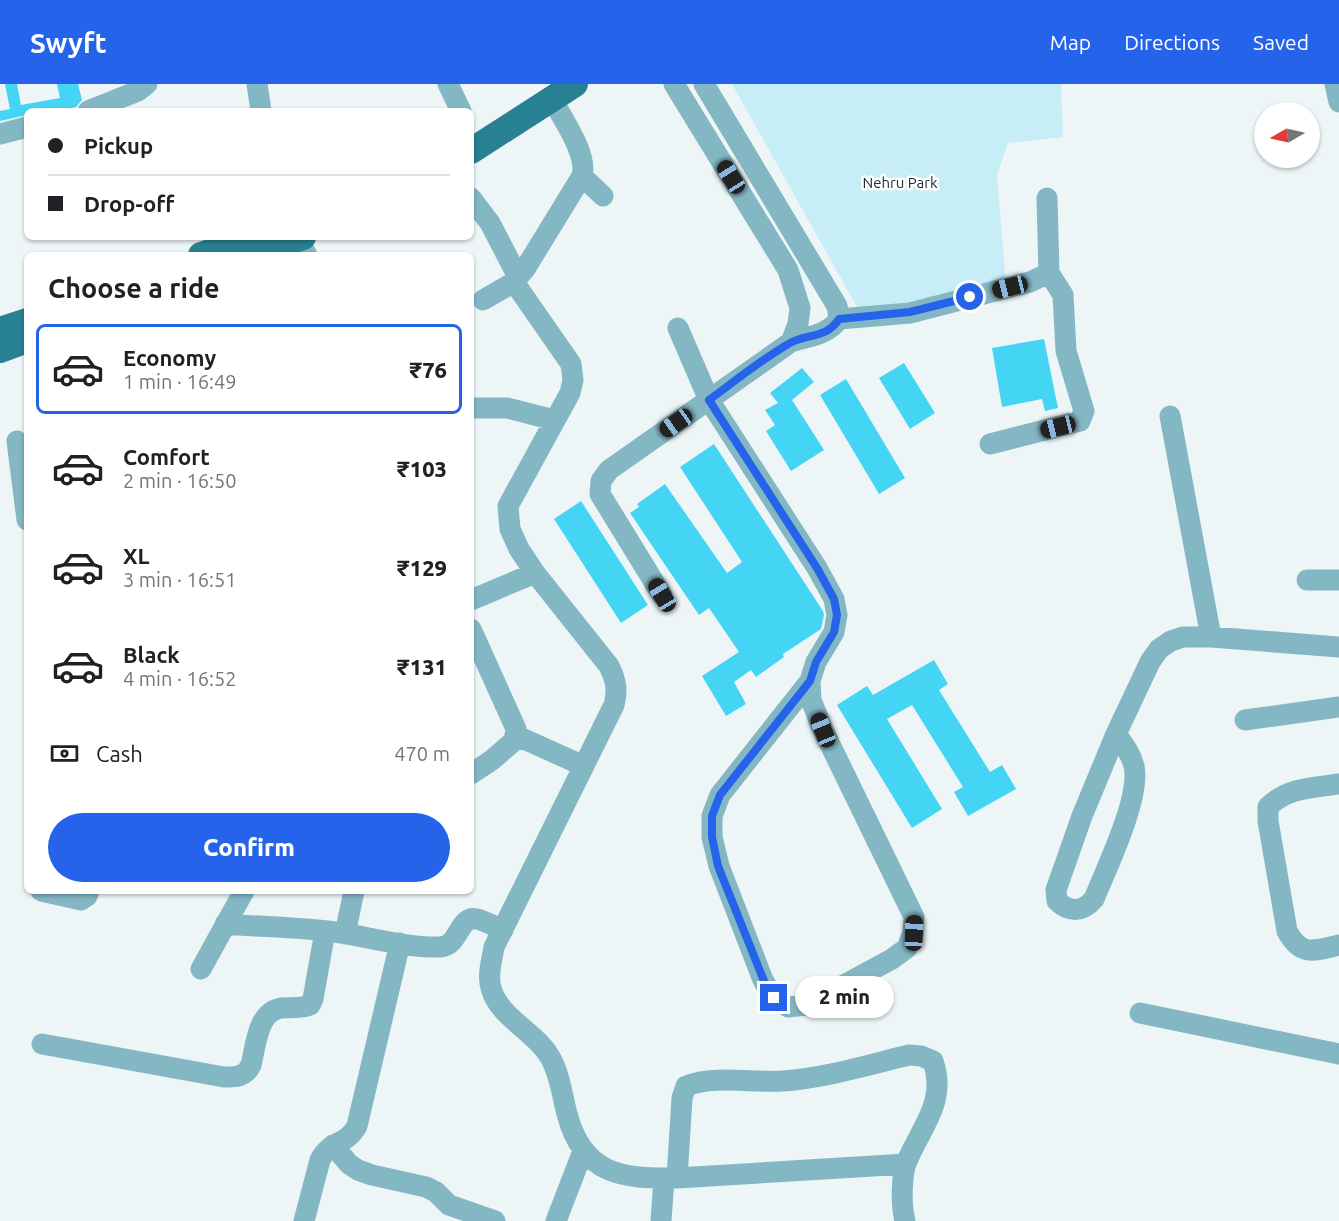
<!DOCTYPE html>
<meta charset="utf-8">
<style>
:root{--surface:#fff;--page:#f2f2f2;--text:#202124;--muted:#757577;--line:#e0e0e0;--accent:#2563eb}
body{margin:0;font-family:Ubuntu,sans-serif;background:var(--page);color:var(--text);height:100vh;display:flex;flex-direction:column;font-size:22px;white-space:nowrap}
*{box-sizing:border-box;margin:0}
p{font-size:20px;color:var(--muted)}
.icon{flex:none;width:33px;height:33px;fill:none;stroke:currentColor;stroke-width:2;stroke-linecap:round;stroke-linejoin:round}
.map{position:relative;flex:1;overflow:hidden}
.sheet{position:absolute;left:24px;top:168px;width:450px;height:642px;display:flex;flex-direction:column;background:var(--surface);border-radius:9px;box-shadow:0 2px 4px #0004}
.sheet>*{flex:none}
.top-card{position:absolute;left:24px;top:24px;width:450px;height:132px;border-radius:9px;box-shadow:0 2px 4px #0004;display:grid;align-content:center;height:132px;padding:0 24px;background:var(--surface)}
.needle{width:39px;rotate:261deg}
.buttons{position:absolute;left:1254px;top:18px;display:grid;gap:12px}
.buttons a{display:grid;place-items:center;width:66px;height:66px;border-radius:50%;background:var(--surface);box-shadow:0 2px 4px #0004;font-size:30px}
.end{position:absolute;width:27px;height:27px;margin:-14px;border:8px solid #2563eb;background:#fff;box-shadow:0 0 0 3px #fff}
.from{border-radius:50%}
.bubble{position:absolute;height:42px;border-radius:21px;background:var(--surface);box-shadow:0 2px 4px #0004;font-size:20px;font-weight:800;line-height:42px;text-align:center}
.car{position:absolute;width:18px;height:36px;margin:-18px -9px;border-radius:8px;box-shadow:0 0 4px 2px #0007;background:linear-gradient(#222 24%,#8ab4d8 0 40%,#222 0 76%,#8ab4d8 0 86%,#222 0)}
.top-card b{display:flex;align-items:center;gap:21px;height:57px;font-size:22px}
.top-card b+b{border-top:2px solid var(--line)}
.top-card i{width:15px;height:15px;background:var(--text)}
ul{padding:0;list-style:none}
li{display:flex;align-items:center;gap:18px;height:90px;margin:0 12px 9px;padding:0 12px;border:3px solid transparent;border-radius:9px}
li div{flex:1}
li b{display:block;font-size:22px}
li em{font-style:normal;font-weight:800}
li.current{border-color:var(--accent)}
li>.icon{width:54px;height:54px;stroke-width:1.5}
h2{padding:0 24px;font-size:27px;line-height:72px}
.pay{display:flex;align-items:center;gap:15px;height:66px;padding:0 24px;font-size:22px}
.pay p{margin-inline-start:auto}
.cta{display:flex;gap:12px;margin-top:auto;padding:12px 24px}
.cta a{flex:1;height:69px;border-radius:36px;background:var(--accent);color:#fff;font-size:24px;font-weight:800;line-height:69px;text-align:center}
header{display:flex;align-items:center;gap:36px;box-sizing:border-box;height:84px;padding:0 30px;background:var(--accent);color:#fff}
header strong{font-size:28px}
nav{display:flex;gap:33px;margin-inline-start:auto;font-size:21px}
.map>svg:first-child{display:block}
.green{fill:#c7edf7}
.building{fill:#45d5f4}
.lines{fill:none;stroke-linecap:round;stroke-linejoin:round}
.minor{stroke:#84b7c4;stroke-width:21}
.major{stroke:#288093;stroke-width:26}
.route{stroke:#2563eb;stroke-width:8}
.labels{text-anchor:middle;stroke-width:5;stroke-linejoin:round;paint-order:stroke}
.park-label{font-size:15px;fill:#162d33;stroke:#fff}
</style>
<header>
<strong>Swyft</strong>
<nav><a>Map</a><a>Directions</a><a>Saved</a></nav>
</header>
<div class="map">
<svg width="1339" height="1137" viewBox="0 0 1339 1137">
<rect width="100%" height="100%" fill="#eef5f6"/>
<path class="green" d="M732,0h329l2,53 -55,6 -11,32 9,108 -145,31z"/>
<path class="building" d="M5,0h12l4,21 39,-7 -3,-14h21l4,16 -6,7 -18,4h-31v4l-27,6v-10l10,-2z
M1044,255l14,69 -13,3 -3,-12 -40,8 -10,-59z
M904,279l31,50 -25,16 -31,-51z
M802,284l12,14 -22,18 32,50 -33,21 -25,-40 9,-6 -10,-15 13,-7 -8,-10z
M846,295l59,99 -26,16 -59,-99z
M714,360l109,167 1,4 -3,14 -38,25 1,3 -28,20 -5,-7 -17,12 12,22 -20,12 -24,-40 37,-24 -30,-44 -10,7 -69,-102 9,-6 -2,-3 28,-20 62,89 15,-11 -62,-95z
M581,417l67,104 -27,18 -67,-104z
M934,576l14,24 -9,6 51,82 12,-7 14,24 -48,27 -14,-24 9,-5 -51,-82 -25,14 55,90 -30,19 -75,-123 30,-19 6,9z"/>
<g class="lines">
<path class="minor" d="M257,0l4,27
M448,0l13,27
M674,0l114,186 12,38 -2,16 -7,18
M1335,0l4,18
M88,27l50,-20 9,-7
M0,50l27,-7
M582,92l21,20
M471,114l19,25 28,54
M302,162l5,9
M514,198l57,82 2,16 -3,13 -62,113 2,23 9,20 16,24 74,93c7,14 9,24 5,39l-120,242c-2,13 -7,28 -3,41 8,30 44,43 59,69 10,17 12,38 17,57 16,61 55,65 110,64l229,-14
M483,216l31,-18 11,-13 57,-93c6,-22 -20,-58 -30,-77
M839,235l71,-6 120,-31 19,-9 -2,-75
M678,244l31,72 108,168 17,31 3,16 -3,17 -18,30 -6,19 1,19 12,30 91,187 -1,16 -6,15 -15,11 -85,46 -19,2 -14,-9 -11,-18 -44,-114 -7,-29v-21l8,-21 90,-114
M471,324h36l47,12
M1170,332l41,221
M17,357l10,79
M990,360l90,-23 4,-10 -18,-60 -3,-56 -14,-22
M1307,496h32
M662,511l-62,-101 1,-13 8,-11 182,-128c18,-6 37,-7 48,-23l-2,-13 -133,-222
M471,516l64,-27
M471,545l45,100 -1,11 -23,20 -21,14
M1245,636l94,-13
M1116,650c8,11 15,20 18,32 7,31 -27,101 -40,133 -11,13 -24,14 -37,2l-1,-11 26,-74 34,-82 34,-72 9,-13 12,-8 12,-4h28l128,10
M515,651l69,31
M1339,700c-27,4 -51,3 -71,23v14l19,110c14,26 27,20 52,14
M41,807l40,9 6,-4 2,-5
M225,840c37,3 74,3 110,8 34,5 72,16 105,15 20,-1 18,-32 37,-28 9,2 18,8 26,11
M345,850l9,-43
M201,885l43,-78
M1140,929l199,41
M42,960l182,33c13,0 21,0 27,-12 5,-19 6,-53 30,-57 10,-1 19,1 29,-3l3,-6 12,-68
M333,1061l16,19 9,6 14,5 54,12 10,5 13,13 46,16
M677,1094l5,-80 4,-12c29,-11 66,-3 97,-5 42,-3 85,-16 126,-26l12,1 12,5c14,40 -11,65 -26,100 -6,14 -6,45 -2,60
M304,1137l16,-61c10,-20 26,-14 37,-34l43,-183
M556,1137l27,-70
M661,1137l3,-43"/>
<path class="major" d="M471,67l104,-67
M201,171l52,-18
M254,171l49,-18
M0,246l27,-9
M0,266l27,-10"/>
</g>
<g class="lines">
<path class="route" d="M774,914l-10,-17 -46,-115 -6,-29v-21l8,-21 90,-114 6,-19 18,-30 3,-17 -3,-16 -17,-31 -108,-168c26,-19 53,-41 81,-57 18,-10 36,-4 49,-24l71,-7 60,-15"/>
</g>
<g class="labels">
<g class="park-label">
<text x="900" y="104">Nehru Park</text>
</g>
</g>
</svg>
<div class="buttons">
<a><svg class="needle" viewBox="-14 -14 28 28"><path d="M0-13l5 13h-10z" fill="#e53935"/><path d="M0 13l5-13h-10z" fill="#757577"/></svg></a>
</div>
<i class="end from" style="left:970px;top:213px"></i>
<i class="end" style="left:774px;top:914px"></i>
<div class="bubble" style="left:795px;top:892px;width:99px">2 min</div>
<i class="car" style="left:731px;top:93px;rotate:328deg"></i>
<i class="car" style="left:1010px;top:203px;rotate:256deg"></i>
<i class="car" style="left:676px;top:339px;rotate:235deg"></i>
<i class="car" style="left:1058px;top:343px;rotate:256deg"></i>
<i class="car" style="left:662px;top:511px;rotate:329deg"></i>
<i class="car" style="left:823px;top:646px;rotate:338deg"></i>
<i class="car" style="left:914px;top:849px;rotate:2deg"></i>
<div class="top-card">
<b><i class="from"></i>Pickup</b>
<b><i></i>Drop-off</b>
</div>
<section class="sheet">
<h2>Choose a ride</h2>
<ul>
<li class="current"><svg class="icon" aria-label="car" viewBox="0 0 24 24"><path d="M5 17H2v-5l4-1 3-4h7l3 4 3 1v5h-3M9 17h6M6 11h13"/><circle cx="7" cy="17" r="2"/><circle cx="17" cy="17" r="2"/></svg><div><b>Economy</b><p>1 min · 16:49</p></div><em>₹76</em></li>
<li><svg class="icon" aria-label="car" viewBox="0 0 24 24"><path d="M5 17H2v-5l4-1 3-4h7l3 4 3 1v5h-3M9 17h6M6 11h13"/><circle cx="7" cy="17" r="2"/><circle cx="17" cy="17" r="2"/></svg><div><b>Comfort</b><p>2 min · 16:50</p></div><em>₹103</em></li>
<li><svg class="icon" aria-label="car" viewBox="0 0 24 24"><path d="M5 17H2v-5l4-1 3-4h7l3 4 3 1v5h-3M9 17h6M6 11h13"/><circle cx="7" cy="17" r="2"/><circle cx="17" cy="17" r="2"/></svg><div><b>XL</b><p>3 min · 16:51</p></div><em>₹129</em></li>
<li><svg class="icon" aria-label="car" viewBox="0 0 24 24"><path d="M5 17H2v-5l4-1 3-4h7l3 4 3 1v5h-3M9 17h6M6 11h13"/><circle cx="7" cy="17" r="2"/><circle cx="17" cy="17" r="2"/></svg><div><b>Black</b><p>4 min · 16:52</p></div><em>₹131</em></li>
</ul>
<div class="pay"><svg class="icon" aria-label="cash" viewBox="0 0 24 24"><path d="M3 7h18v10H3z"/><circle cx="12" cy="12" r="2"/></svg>Cash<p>470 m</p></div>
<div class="cta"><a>Confirm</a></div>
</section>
</div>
